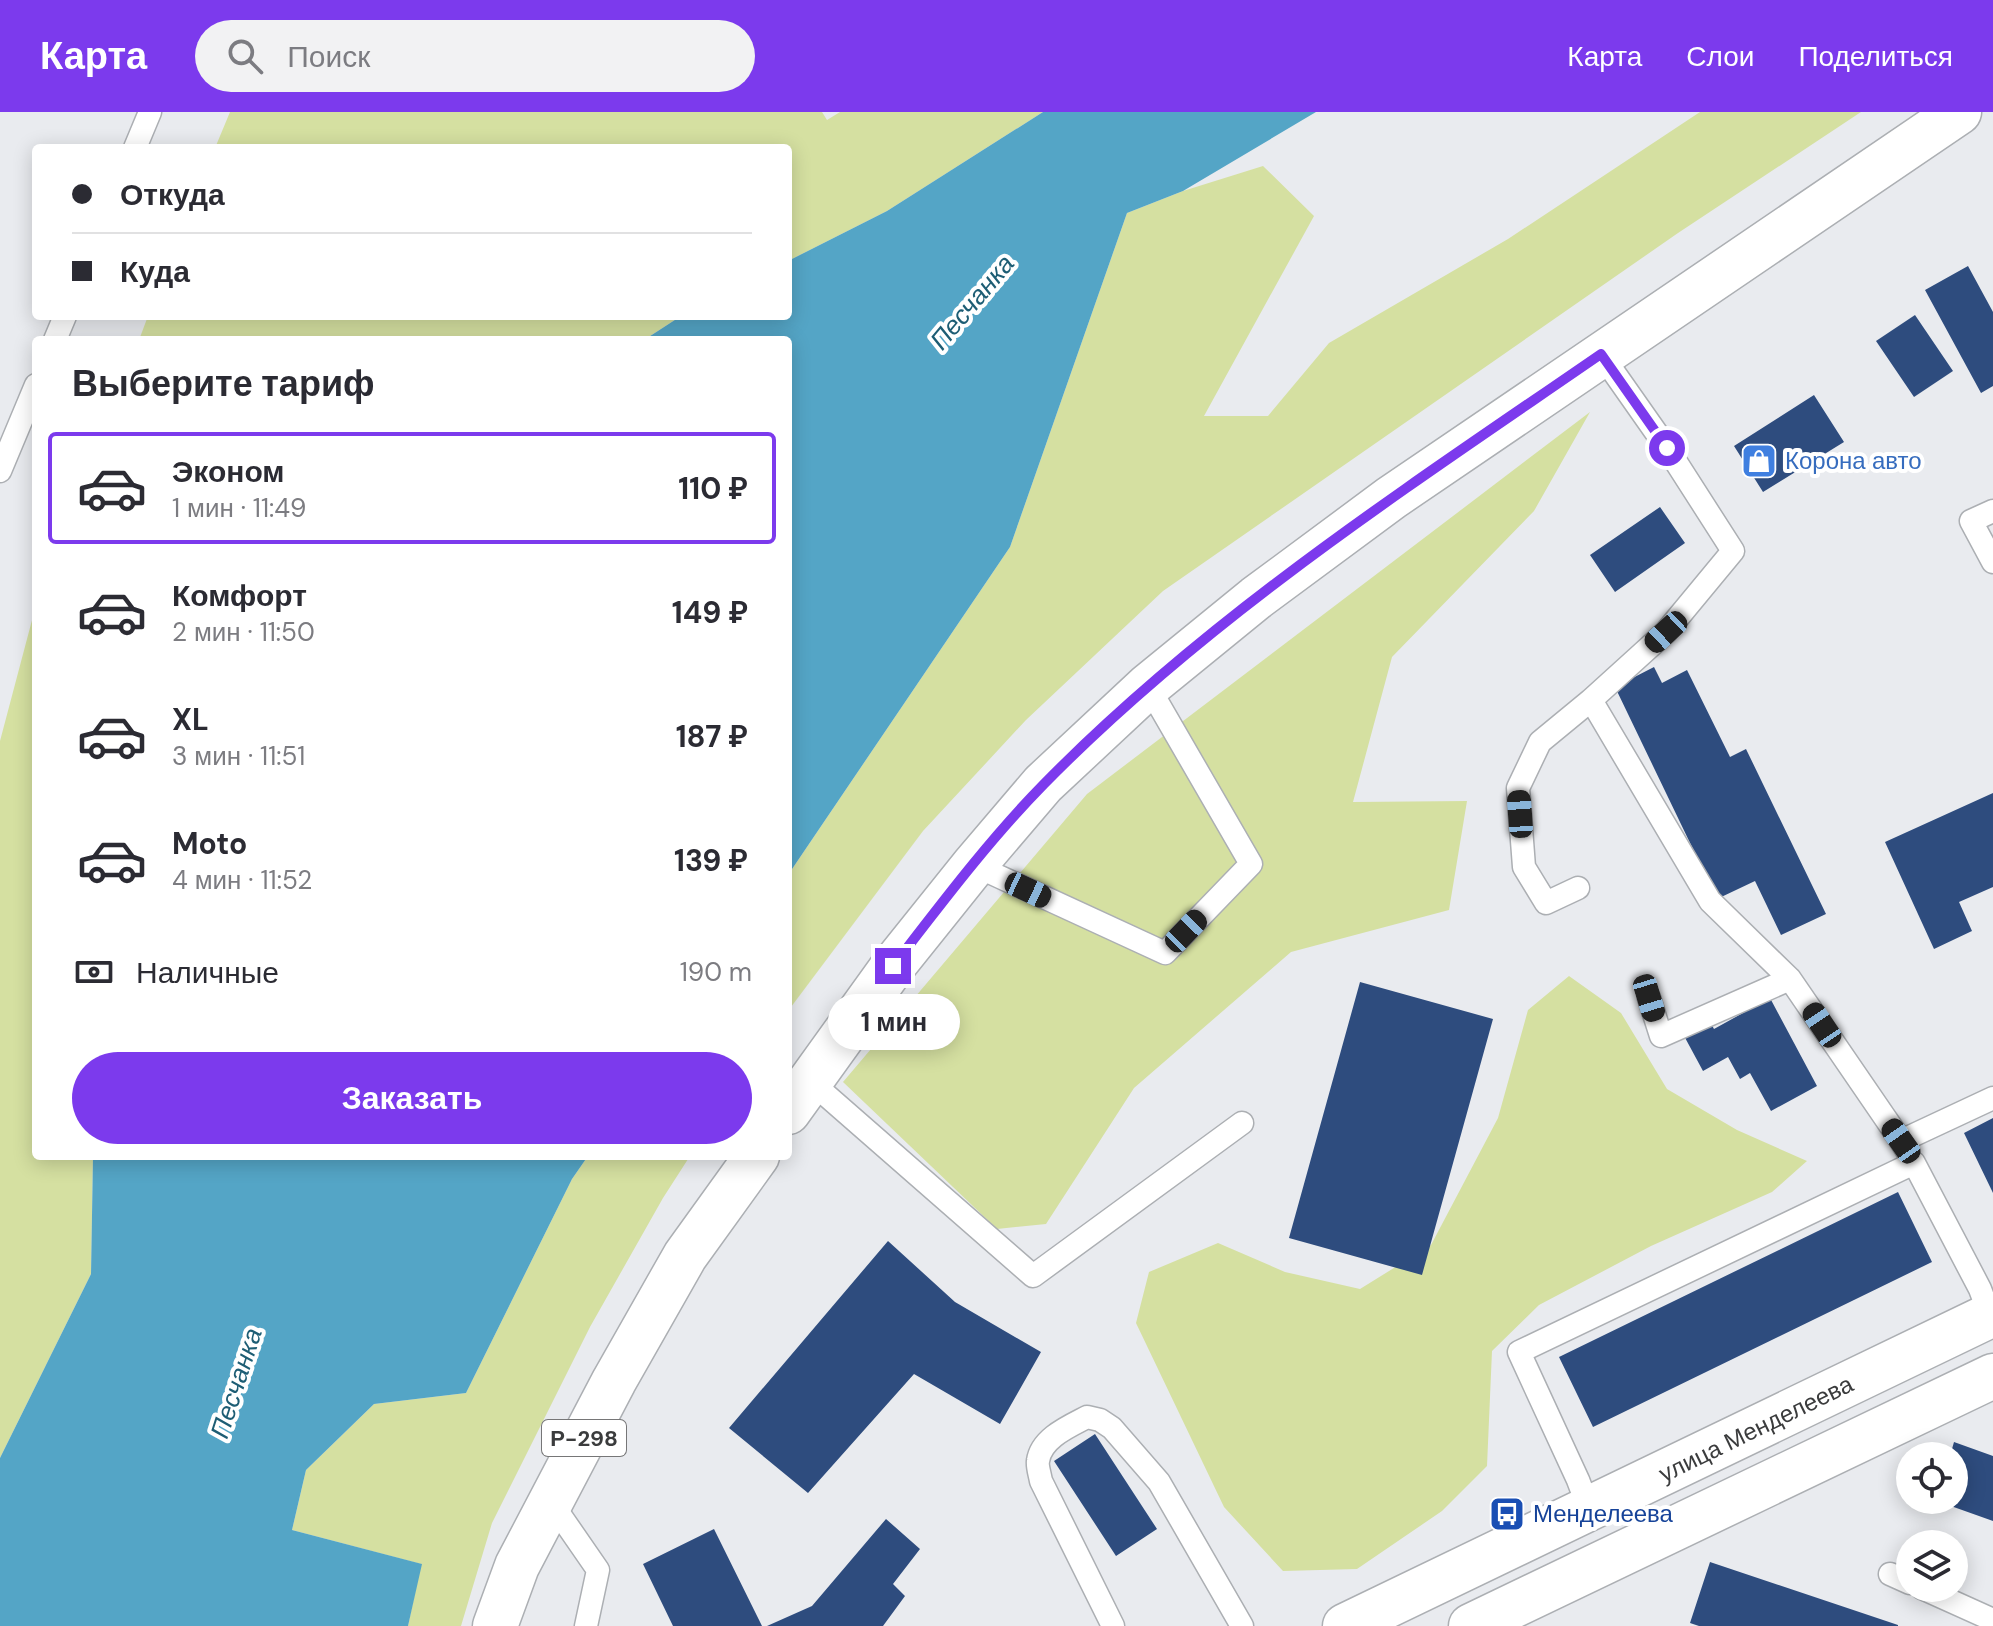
<!DOCTYPE html>
<html lang="ru">
<meta charset="utf-8">
<style>
:root{--surface:#fff;--page:#f2f2f3;--text:#2b2b33;--muted:#7c7c81;--line:#e1e1e2;--accent:#7c3aed}
body{margin:0;font-family:"DM Sans",sans-serif;background:var(--page);color:var(--text);height:100vh;display:flex;flex-direction:column;font-size:30px;white-space:nowrap}
*{box-sizing:border-box;margin:0}
p{font-size:26px;color:var(--muted)}
.icon{flex:none;width:44px;height:44px;fill:none;stroke:currentColor;stroke-width:2;stroke-linecap:round;stroke-linejoin:round}
.map{position:relative;flex:1;overflow:hidden}
.panel{position:absolute;left:32px;top:224px;width:760px;height:824px;display:flex;flex-direction:column;background:var(--surface);border-radius:8px;box-shadow:0 4px 20px #0003}
.panel>*{flex:none}
.hud{position:absolute;left:32px;top:32px;width:760px;height:176px;border-radius:8px;box-shadow:0 4px 20px #0003;display:grid;align-content:center;height:176px;padding:0 40px;background:var(--surface)}
.fabs{position:absolute;left:1896px;top:1330px;display:grid;gap:16px}
.fabs a{display:grid;place-items:center;width:72px;height:72px;border-radius:50%;background:var(--surface);box-shadow:0 4px 20px #0003;font-size:40px}
.end{position:absolute;width:36px;height:36px;margin:-18px;border:10px solid #7c3aed;background:#fff;box-shadow:0 0 0 4px #fff}
.from{border-radius:50%}
.bubble{position:absolute;height:56px;border-radius:28px;background:var(--surface);box-shadow:0 4px 20px #0003;font-size:26px;font-weight:700;line-height:56px;text-align:center}
.car{position:absolute;width:24px;height:48px;margin:-24px -12px;border-radius:10px;box-shadow:0 0 6px 2px #0007;background:linear-gradient(#222 24%,#8ab4d8 0 40%,#222 0 76%,#8ab4d8 0 86%,#222 0)}
.hud b{display:flex;align-items:center;gap:28px;height:76px;font-size:30px}
.hud b+b{border-top:2px solid var(--line)}
.hud i{width:20px;height:20px;background:var(--text)}
ul{padding:0;list-style:none}
li{display:flex;align-items:center;gap:24px;height:112px;margin:0 16px 12px;padding:0 24px;border:4px solid transparent;border-radius:8px}
li div{flex:1}
li b{display:block;font-size:30px}
li em{font-style:normal;font-weight:700}
li.active{border-color:var(--accent)}
li>.icon{width:72px;height:72px;stroke-width:1.5}
h2{padding:0 40px;font-size:36px;line-height:96px}
.pay{display:flex;align-items:center;gap:20px;height:88px;padding:0 40px;font-size:30px}
.pay p{margin-inline-start:auto}
.action{display:flex;gap:16px;margin-top:auto;padding:16px 40px}
.action a{flex:1;height:92px;border-radius:48px;background:var(--accent);color:#fff;font-size:32px;font-weight:700;line-height:92px;text-align:center}
header{display:flex;align-items:center;gap:48px;box-sizing:border-box;height:112px;padding:0 40px;background:var(--accent);color:#fff}
header strong{font-size:38px}
nav{display:flex;gap:44px;margin-inline-start:auto;font-size:28px}
.search{width:560px;height:72px;background:var(--page);display:flex;align-items:center;gap:20px;box-sizing:border-box;padding:0 28px;border-radius:44px;color:var(--muted);font-size:30px}
.map>svg:first-child{display:block}
.green{fill:#d5e0a1}
.water{fill:#54a5c6}
.building{fill:#2e4c7e}
.lines{fill:none;stroke-linecap:round;stroke-linejoin:round}
.lane-casing{stroke:#acafb3;stroke-width:25}
.secondary-casing{stroke:#acafb3;stroke-width:47}
.highway-casing{stroke:#acafb3;stroke-width:47}
.lane{stroke:#fff;stroke-width:22}
.secondary{stroke:#fff;stroke-width:44}
.highway{stroke:#fff;stroke-width:44}
.route{stroke:#7c3aed;stroke-width:10}
.labels{text-anchor:middle;stroke-width:8;stroke-linejoin:round;paint-order:stroke}
.shield{fill:#fff;stroke:#767677;stroke-width:2}
.shield-label{font-size:22px;font-weight:bold;fill:#3b3c3d}
.shop-label{font-size:24px;fill:#366cbe;stroke:#fff;text-anchor:start}
.street-label{font-size:24px;fill:#3b3c3d;stroke:#fff}
.transit-label{font-size:24px;fill:#164399;stroke:#fff;text-anchor:start}
.water-label{font-size:26px;font-style:italic;fill:#1d5d74;stroke:#fff}
</style>
<header>
<strong>Карта</strong>
<div class="search"><svg class="icon" aria-label="search" viewBox="0 0 24 24"><circle cx="10" cy="10" r="6"/><path d="M15 15l6 6"/></svg>Поиск</div>
<nav><a>Карта</a><a>Слои</a><a>Поделиться</a></nav>
</header>
<div class="map">
<svg width="1993" height="1514" viewBox="0 0 1993 1514">
<rect width="100%" height="100%" fill="#e9ebef"/>
<path class="green" d="M230,0h592l5,8 13,-8h203l-156,99 -99,50v-113h-573z
M1700,0h161l-183,121 -515,358 -137,129 -103,111 -135,180v-136l222,-328 117,-334 56,-22 80,-25 51,50 -110,200h64l61,-73 179,-104z
M148,204h533l-37,24h-505z
M1590,300l-56,99 -142,146 -39,145 114,-1 -18,109 -158,42 -157,136 -88,136 -49,5 -154,-147 244,-288z
M36,493v551h57l-2,118 -91,184v-717z
M1569,864l52,37 46,76 70,41 70,31 -35,31 -121,54 -112,59 -47,46 -5,115 -45,45 -85,58 -74,2 -59,-64 -88,-184 13,-51 69,-29 67,29 75,17 71,-44 67,-127 30,-108z
M588,1044h102l-27,42 -73,129 -98,196 -31,103h-53l13,-62 -129,-34 14,-60 68,-66 92,-11 106,-214z"/>
<path class="water" d="M1043,0h273l-133,79 -56,22 -117,334 -222,328v-535h-144l37,-24h107v-55l99,-50z
M93,1044h495l-16,23 -106,214 -92,11 -68,66 -14,60 130,34 -14,62h-408v-168l91,-184z"/>
<path class="building" d="M1968,154l25,46v74l-12,7 -56,-103z
M1915,203l38,56 -39,26 -38,-56z
M1814,283l30,47 -81,50 -29,-46z
M1660,395l25,36 -70,49 -25,-37z
M1654,555l8,16 25,-13 43,87 16,-8 80,165 -45,21 -26,-54 -38,18 -102,-212z
M1993,681v94l-34,15 13,29 -38,18 -49,-107z
M1360,870l133,37 -71,256 -133,-37z
M1770,886l47,88 -46,25 -21,-38 -10,6 -12,-22 -25,14 -20,-37 26,-14 5,9z
M1993,1006v75l-29,-60z
M1898,1080l34,70 -339,165 -34,-70z
M888,1129l67,61 86,50 -41,72 -86,-50 -106,119 -79,-65z
M1095,1322l62,95 -41,27 -62,-95z
M1954,1330l39,14v65l-59,-21h20v-44h-4z
M886,1407l34,30 -27,35 12,12 -22,30h-116l45,-20z
M714,1417l48,97h-89l-30,-62z
M1710,1450l188,63v1h-199l-9,-3z"/>
<g class="lines">
<defs>
<path id="lane" d="M135,36l15,-36
M55,228l10,-24
M1601,242l66,94 66,103 -67,81 -75,68 119,201 80,78 111,162
M0,359l36,-86
M1993,399l-22,10 22,41
M974,753l191,88 86,-89 -103,-178
M1578,776l-32,15 -22,-36 -6,-79 22,-46 51,-42
M1649,886l12,38 129,-57
M810,969l223,195 209,-153
M1908,1040l-7,-11 92,-43
M551,1390l47,68 -12,56
M1589,1397l-11,-29 -59,-128 395,-189 66,126 10,27
M1890,1462l20,9
M1922,1476l71,32
M1113,1514l-72,-145c-1,-6 -4,-15 -3,-20 3,-23 32,-35 49,-44l13,3 12,8 47,54 83,144"/>
<path id="secondary" d="M1345,1514l648,-312
M1471,1514l522,-250"/>
<path id="highway" d="M788,1000l105,-146 81,-101 69,-81 105,-98 108,-88 135,-100 568,-386
M495,1514l22,-60 97,-185 71,-125 72,-100"/>
</defs>
<use href="#lane" class="lane-casing"/>
<use href="#secondary" class="secondary-casing"/>
<use href="#highway" class="highway-casing"/>
<use href="#lane" class="lane"/>
<use href="#secondary" class="secondary"/>
<use href="#highway" class="highway"/>
</g>
<g class="lines">
<path class="route" d="M893,854c48,-62 96,-126 151,-182 165,-168 364,-297 557,-430l66,94"/>
</g>
<defs>
<symbol id="shop-square" viewBox="-11 -11 22 22"><rect x="-9" y="-9" width="18" height="18" rx="4" fill="#3f7fe0" stroke="#fff"/><path d="M-5-2.5h2.3a2.7 3.5 0 0 1 5.4 0H5L5.5 6h-11ZM-1.5-2.5h3a1.5 2.3 0 0 0-3 0Z" fill="#fff"/></symbol>
<symbol id="bus-square" viewBox="-11 -11 22 22"><rect x="-9" y="-9" width="18" height="18" rx="4" fill="#1a4fb4" stroke="#fff"/><path d="M-5-6H5V4H4V6H2V4H-2V6H-4V4H-5ZM-3.5-4V0h7V-4ZM-3.5 1.2v1.5H-2V1.2ZM2 1.2v1.5H3.5V1.2Z" fill="#fff"/></symbol>
</defs>
<g fill-rule="evenodd">
<use href="#shop-square" x="1739" y="329" width="40" height="40"/>
<use href="#bus-square" x="1487" y="1382" width="40" height="40"/>
</g>
<g class="labels">
<rect class="shield" x="542" y="1308" width="84" height="36" rx="6"/>
<g class="shield-label">
<text x="584" y="1334">Р-298</text>
</g>
<g class="shop-label">
<text x="1785" y="357">Корона авто</text>
</g>
<g class="street-label">
<text transform="translate(1756 1317) rotate(-26)" y="8">улица Менделеева</text>
</g>
<g class="transit-label">
<text x="1533" y="1410">Менделеева</text>
</g>
<g class="water-label">
<text transform="translate(972 190) rotate(-50)" y="9">Песчанка</text>
<text transform="translate(236 1271) rotate(-72)" y="9">Песчанка</text>
</g>
</g>
</svg>
<div class="fabs">
<a><svg class="icon" aria-label="locate" viewBox="0 0 24 24"><circle cx="12" cy="12" r="6"/><path d="M12 2v4M12 18v4M2 12h4M18 12h4"/></svg></a>
<a><svg class="icon" aria-label="layers" viewBox="0 0 24 24"><path d="M12 4l9 5-9 5-9-5zM3 14l9 5 9-5"/></svg></a>
</div>
<i class="end from" style="left:1667px;top:336px"></i>
<i class="end" style="left:893px;top:854px"></i>
<div class="bubble" style="left:828px;top:882px;width:132px">1 мин</div>
<i class="car" style="left:1666px;top:520px;rotate:227deg"></i>
<i class="car" style="left:1520px;top:702px;rotate:356deg"></i>
<i class="car" style="left:1028px;top:778px;rotate:115deg"></i>
<i class="car" style="left:1186px;top:819px;rotate:44deg"></i>
<i class="car" style="left:1649px;top:886px;rotate:163deg"></i>
<i class="car" style="left:1822px;top:913px;rotate:326deg"></i>
<i class="car" style="left:1901px;top:1029px;rotate:325deg"></i>
<div class="hud">
<b><i class="from"></i>Откуда</b>
<b><i></i>Куда</b>
</div>
<section class="panel">
<h2>Выберите тариф</h2>
<ul>
<li class="active"><svg class="icon" aria-label="car" viewBox="0 0 24 24"><path d="M5 17H2v-5l4-1 3-4h7l3 4 3 1v5h-3M9 17h6M6 11h13"/><circle cx="7" cy="17" r="2"/><circle cx="17" cy="17" r="2"/></svg><div><b>Эконом</b><p>1 мин · 11:49</p></div><em>110 ₽</em></li>
<li><svg class="icon" aria-label="car" viewBox="0 0 24 24"><path d="M5 17H2v-5l4-1 3-4h7l3 4 3 1v5h-3M9 17h6M6 11h13"/><circle cx="7" cy="17" r="2"/><circle cx="17" cy="17" r="2"/></svg><div><b>Комфорт</b><p>2 мин · 11:50</p></div><em>149 ₽</em></li>
<li><svg class="icon" aria-label="car" viewBox="0 0 24 24"><path d="M5 17H2v-5l4-1 3-4h7l3 4 3 1v5h-3M9 17h6M6 11h13"/><circle cx="7" cy="17" r="2"/><circle cx="17" cy="17" r="2"/></svg><div><b>XL</b><p>3 мин · 11:51</p></div><em>187 ₽</em></li>
<li><svg class="icon" aria-label="car" viewBox="0 0 24 24"><path d="M5 17H2v-5l4-1 3-4h7l3 4 3 1v5h-3M9 17h6M6 11h13"/><circle cx="7" cy="17" r="2"/><circle cx="17" cy="17" r="2"/></svg><div><b>Moto</b><p>4 мин · 11:52</p></div><em>139 ₽</em></li>
</ul>
<div class="pay"><svg class="icon" aria-label="cash" viewBox="0 0 24 24"><path d="M3 7h18v10H3z"/><circle cx="12" cy="12" r="2"/></svg>Наличные<p>190 m</p></div>
<div class="action"><a>Заказать</a></div>
</section>
</div>
